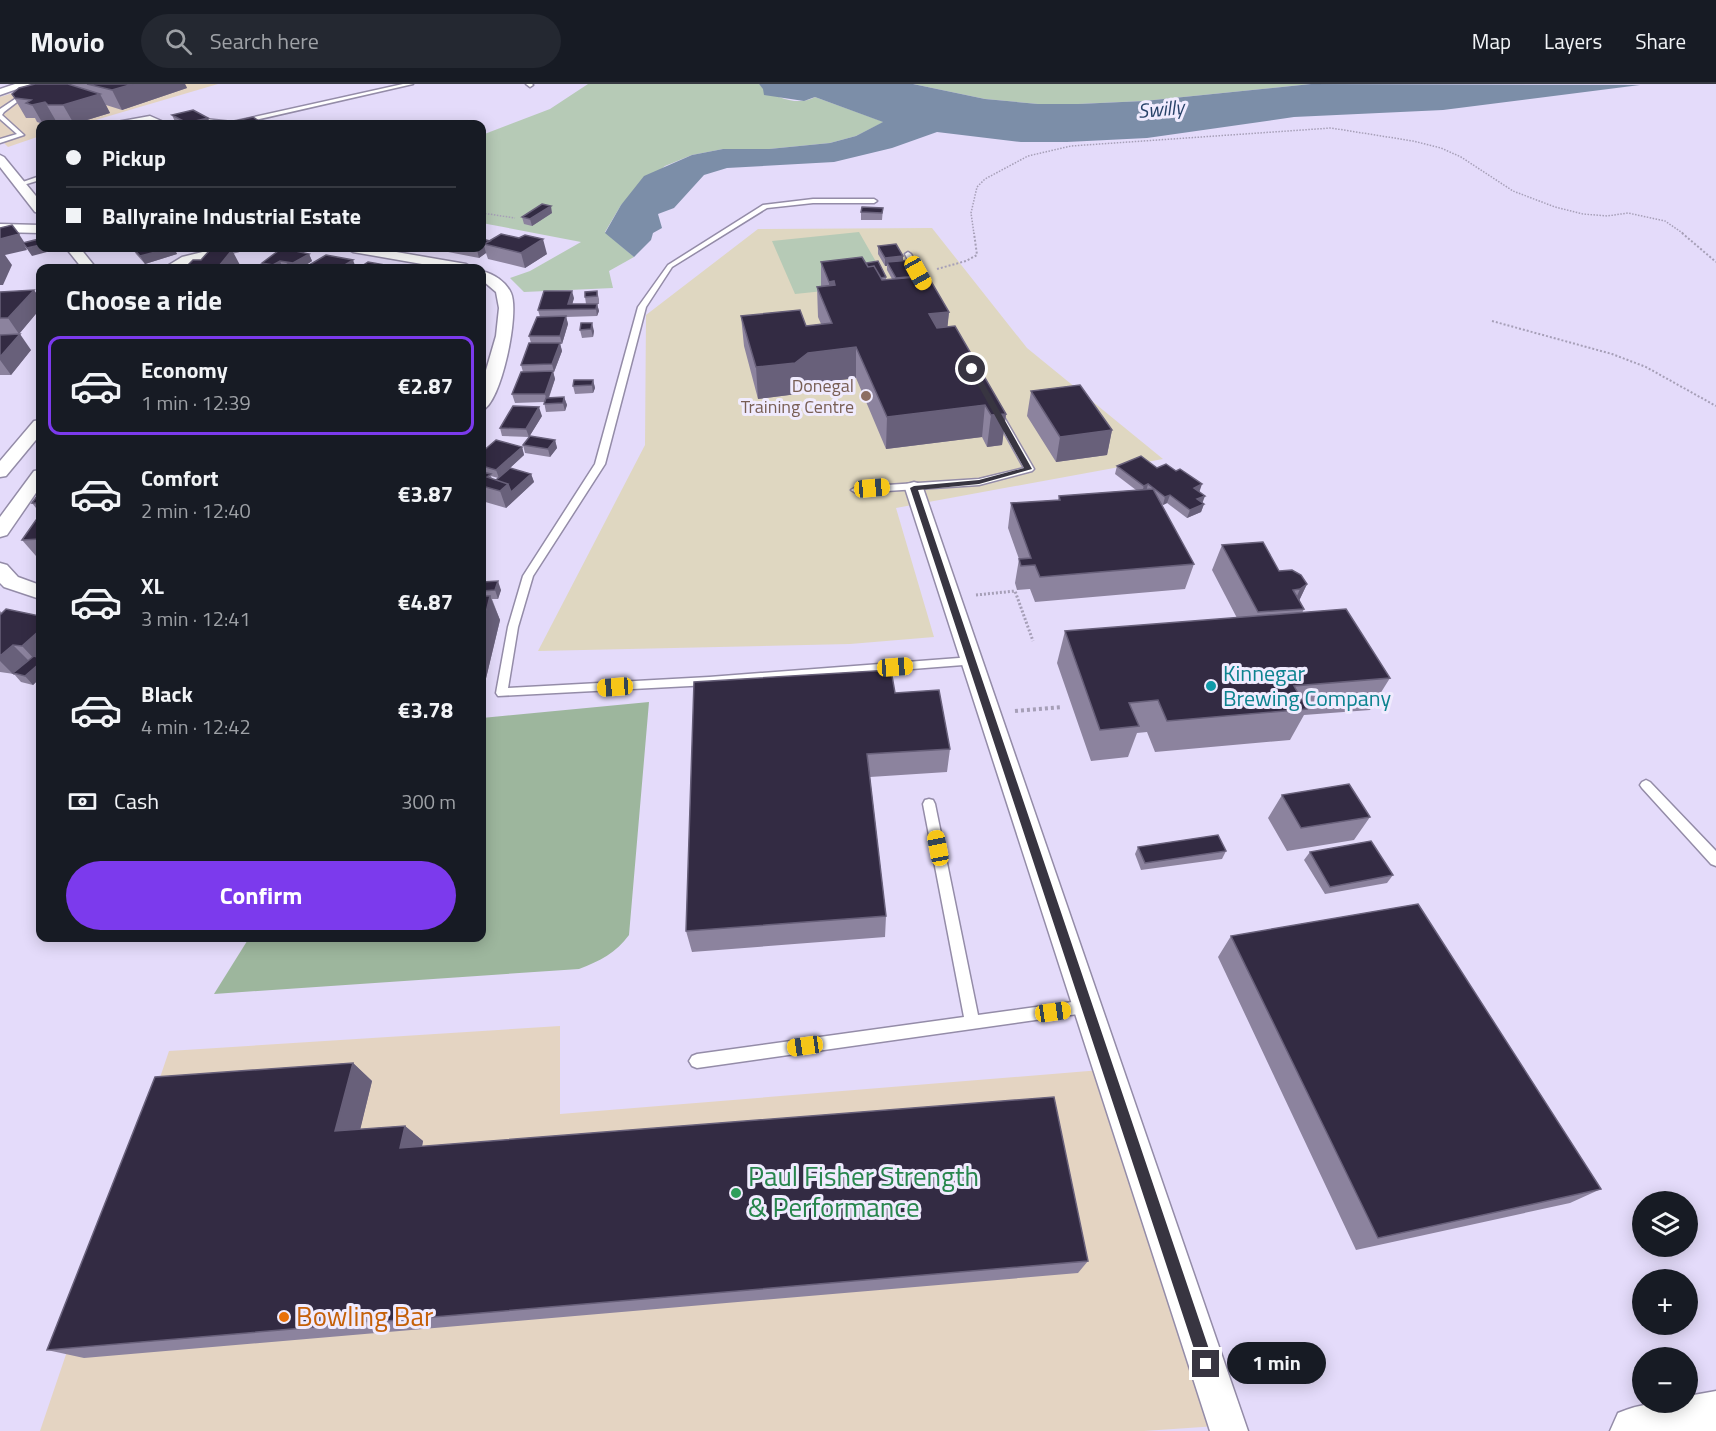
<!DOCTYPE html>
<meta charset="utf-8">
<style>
:root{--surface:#171b24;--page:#242831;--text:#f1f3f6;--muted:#9ea1a6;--line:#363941;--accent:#7c3aed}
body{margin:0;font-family:"Titillium Web",sans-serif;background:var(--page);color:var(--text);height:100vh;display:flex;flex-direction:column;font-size:22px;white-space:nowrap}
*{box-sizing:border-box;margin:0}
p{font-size:20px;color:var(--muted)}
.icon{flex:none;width:33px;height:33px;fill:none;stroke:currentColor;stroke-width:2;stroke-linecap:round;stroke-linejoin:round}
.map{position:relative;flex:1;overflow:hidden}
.details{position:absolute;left:36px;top:180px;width:450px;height:678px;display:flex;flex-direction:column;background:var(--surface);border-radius:12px;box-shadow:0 3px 15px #0003}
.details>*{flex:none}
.top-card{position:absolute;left:36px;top:36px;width:450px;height:132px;border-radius:12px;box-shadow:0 3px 15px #0003;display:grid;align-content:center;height:132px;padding:0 30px;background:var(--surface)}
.controls{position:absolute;left:1632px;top:1107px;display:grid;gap:12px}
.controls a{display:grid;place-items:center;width:66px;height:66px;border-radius:50%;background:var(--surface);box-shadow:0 3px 15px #0003;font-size:30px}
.end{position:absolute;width:27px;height:27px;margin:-14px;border:8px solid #383541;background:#fff;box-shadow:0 0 0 3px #fff}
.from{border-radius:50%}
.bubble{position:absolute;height:42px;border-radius:21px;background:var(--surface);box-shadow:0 3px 15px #0003;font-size:20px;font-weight:700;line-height:42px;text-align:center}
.car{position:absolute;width:18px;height:36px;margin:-18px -9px;border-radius:8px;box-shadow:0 0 4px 2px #0007;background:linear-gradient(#f5c518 24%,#345 0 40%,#f5c518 0 76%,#345 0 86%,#f5c518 0)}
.top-card b{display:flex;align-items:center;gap:21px;height:57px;font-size:22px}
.top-card b+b{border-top:2px solid var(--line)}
.top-card i{width:15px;height:15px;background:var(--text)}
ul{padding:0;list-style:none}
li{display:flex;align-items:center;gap:18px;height:99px;margin:0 12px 9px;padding:0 18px;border:3px solid transparent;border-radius:12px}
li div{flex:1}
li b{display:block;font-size:22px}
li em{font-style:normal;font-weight:700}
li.on{border-color:var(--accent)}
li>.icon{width:54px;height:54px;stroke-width:1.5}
h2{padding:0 30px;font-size:27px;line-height:72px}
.pay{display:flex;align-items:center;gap:15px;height:66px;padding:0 30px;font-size:22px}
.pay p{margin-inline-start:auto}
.button{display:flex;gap:12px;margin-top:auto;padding:12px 30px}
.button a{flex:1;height:69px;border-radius:36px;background:var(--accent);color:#fff;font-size:24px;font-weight:700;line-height:69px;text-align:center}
header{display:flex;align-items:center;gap:36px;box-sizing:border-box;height:84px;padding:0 30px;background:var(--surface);border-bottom:2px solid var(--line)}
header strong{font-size:28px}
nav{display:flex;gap:33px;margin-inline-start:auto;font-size:21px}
.search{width:420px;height:54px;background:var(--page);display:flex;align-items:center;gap:15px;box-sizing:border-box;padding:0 21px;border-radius:33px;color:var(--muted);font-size:22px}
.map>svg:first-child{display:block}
.commercial{fill:#e4d4c2}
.education{fill:#dfd7c1}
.green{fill:#b6cab6}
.forest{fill:#9db69d}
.water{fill:#7c8ea8}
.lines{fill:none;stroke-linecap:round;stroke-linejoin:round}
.lane-casing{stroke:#948ca8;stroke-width:3}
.street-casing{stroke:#948ca8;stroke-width:3}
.secondary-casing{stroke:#948ca8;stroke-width:3}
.path-far3{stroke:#a69fb7;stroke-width:1.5;stroke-dasharray:1.5 1.5;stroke-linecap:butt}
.path-far2{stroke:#a69fb7;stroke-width:2;stroke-dasharray:2 2;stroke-linecap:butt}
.path-far1{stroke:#a69fb7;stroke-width:3;stroke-dasharray:2 2;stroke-linecap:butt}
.path{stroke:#a69fb7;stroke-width:4;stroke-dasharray:3 3;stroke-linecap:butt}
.lane{fill:#fff;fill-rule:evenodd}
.street{fill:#fff;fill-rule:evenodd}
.secondary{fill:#fff;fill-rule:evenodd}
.wall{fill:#8c839e;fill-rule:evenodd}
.shaded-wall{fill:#68607a}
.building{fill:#332b43;stroke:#68607a;stroke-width:1.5}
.route{fill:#383541}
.education-dot{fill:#8d6e63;stroke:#f0ebfe;stroke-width:2}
.culture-dot{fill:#0f9aa8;stroke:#f0ebfe;stroke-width:2}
.leisure-dot{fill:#2e9e5b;stroke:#f0ebfe;stroke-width:2}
.food-dot{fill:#e8710a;stroke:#f0ebfe;stroke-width:2}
.labels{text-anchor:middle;stroke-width:6;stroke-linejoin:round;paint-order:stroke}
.far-education-label{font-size:18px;fill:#785e54;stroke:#f0ebfe;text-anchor:end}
.far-water-label{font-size:20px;font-style:italic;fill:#274268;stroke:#f0ebfe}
.culture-label{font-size:22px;fill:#0d838f;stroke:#f0ebfe;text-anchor:start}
.near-leisure-label{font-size:27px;fill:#27864d;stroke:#f0ebfe;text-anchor:start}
.near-food-label{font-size:27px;fill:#c56008;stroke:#f0ebfe;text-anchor:start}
</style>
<header>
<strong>Movio</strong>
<div class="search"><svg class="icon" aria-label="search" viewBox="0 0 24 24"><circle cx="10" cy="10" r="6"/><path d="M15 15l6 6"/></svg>Search here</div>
<nav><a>Map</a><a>Layers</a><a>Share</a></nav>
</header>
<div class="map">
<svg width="1716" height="1347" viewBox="0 0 1716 1347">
<rect width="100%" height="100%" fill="#e4dbfa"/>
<path class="commercial" d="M41,0h177l-136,40h-42v12l-32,11 -8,-8v-42z
M560,942v88l553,-45 119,356 -88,6h-1104l129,-380z"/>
<path class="education" d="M932,144l95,120 136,111 -267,49 38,129 -84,7 -312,7 107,-206 1,-130 112,-86z"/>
<path class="green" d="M588,0h171c12,13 40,23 56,13l69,25 -28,14 -26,7 -61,6h-46l-31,6 -27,11 -44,39 -16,27 29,25 -25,14 4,17 -89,4 -14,-14 20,-7 51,-29 -99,-19v-88l68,-26z
M913,0h398l-167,17 -66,3h-40l-53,-5z
M859,148l20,35 -17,20 -67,7 -23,-53z"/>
<path class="forest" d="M649,618l-20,233c-13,18 -29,26 -50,34l-365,25 35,-56h233v-220z"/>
<path class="water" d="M759,0h154l72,15 53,5h40l66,-3 167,-17 329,1 -197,25 -149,7 -147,21 -80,4h-46l-84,-10 -45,16 -58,14 -107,6 -23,7 -30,33 -16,6 4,14 -9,5 -2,7 -17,17 -29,-24 16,-28 23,-29 48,-21 31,-6h46l61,-6 26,-7 27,-14 -68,-25 -11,4 -40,-6 -1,-6z"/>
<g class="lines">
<defs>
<path id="lane" d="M403,0h10l-175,40 -42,-2 -36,2 -11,-4 -32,4h-11l44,-8 16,7 30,-5 36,4z
M526,0h6l1,1 -3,2z
M15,15l2,3 -13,10 -2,3 22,20 -24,8v-4l17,-5 -17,-15v-10z
M40,92v4l-20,6 -3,-2z
M813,115h61l3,2 -3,2h-61l-46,5 -95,59 -26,40 -41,157 -72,112 -15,51 -10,61 201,-11 263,-20 6,4 -2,3 -267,21 -211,11 -2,-3 12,-66 15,-51 72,-112 43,-157 30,-42 95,-60z
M908,168l3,2 12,20 -2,1 -6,-1 -10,-20z
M997,325l4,3 33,57 -2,2 -53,14 -123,8 -5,-3 5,-3 123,-8 45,-11 -31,-56z
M1646,696l4,2 66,69v15l-5,-2 -69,-76 -2,-3 2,-3z
M929,715l4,1 2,4 43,211 109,-15 5,2 2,5 -2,5 -395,56 -5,-2 -3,-5 3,-5 5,-2 267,-37 -41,-213 2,-4z"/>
<path id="street" d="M15,0h16l-31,11v-6z
M0,71l4,2 36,44v12l-5,-1 -35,-45z
M0,140l40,1v8l-40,-1z
M66,164h14l16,20h-14z
M219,164h21l-2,3c-21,5 -55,19 -74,17l18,-11z
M346,164h27l93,16 7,4h-28l-92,-16z
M482,187c12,3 24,11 29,22 9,19 -10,112 -29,117v-26l14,-48 3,-28 -3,-16 -14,-12z
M40,336v15l-34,41 -6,1v-16l34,-40z
M40,386v17l-33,48 -7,2v-20l34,-46z
M914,398l7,2 2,4 325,943h-38l-305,-943 2,-4z
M0,479l7,2 11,12 22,8v14l-36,-12 -4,-4z"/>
<path id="secondary" d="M1716,1307v40h-106l8,-18c23,-10 44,-11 70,-11v-6z"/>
</defs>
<use href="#lane" class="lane-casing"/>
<use href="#street" class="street-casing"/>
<use href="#secondary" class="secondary-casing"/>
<path class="path-far3" d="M482,129l33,5
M974,150l-3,-21 6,-26 8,-8 43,-23 43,-10 260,-18 82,13 28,7 20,9 52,34 42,16 28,7 24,2 21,-3 37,8 19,13"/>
<path class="path-far2" d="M1682,149l34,29
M937,185l29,-8 11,-6 -3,-22
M1492,237l120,33 34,13 70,39"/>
<path class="path-far1" d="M976,511l39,-4 18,50"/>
<path class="path" d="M1015,627l47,-4"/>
<use href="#lane" class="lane"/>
<use href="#street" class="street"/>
<use href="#secondary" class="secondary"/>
</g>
<path class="wall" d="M70,0h115l2,4 -65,22 -16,-5 4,8 -36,11h-15l-3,-3 -13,3 -6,-2 -2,-4h-9l-14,-24 58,-9z
M172,31l39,9h-35z
M883,124l-1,12h-21v-8z
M552,129l-20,13 -8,-2 -2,-7z
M483,155l64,15 -22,14 -37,-9 -2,-6 -7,5 -36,-7 -2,-3h41z
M878,162l25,14 17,16 29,36 -2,15 59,87 -4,31 -15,2 -5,-10 -96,12 -30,-71 -47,6 -12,10 -39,5 -14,-53 -3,-30 65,10 15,-2 -3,-7 -1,-30 4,-1v-24l45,1 20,14v3l6,-1 -5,-9v-4h-2l-7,-12z
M132,164h42l3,6 -32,10 -9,-10z
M417,164h23l-5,3z
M309,170l3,7 -9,6 1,1h-40l-2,-5z
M240,181l-3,3h-48l-2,-2z
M34,206l6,9v10l-21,25 -19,1v-43z
M597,207l2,8v5h-2l2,7 -2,5 -31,1 2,7 -6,20h-2l2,7 -8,21h-1l2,7 -6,19 15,-1 3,8 -2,6 -19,1 -2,-10 -29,1 -3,-9 11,-22 -2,-7 10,-22 -2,-7 11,-19 -2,-7 36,-12 -2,6h14l-1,-7z
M581,239l13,8 -1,6 -11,1 -2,-8z
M0,251l31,15 -20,25h-11z
M593,296l2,8 -2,5 -18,1 -2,-8z
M1031,307l81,39 -5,25 -51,7 -29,-46z
M542,332l-13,21 -27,-1 -2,-8z
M555,356l2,8 -7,9 -25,-4 -2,-8z
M522,363l2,8 -14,13 21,6 3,8 -28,26 -24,-7v1v-50zM491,392l7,2 -2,2 -4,-1z
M1117,382l40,2 19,3 24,21 2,11 2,1 -3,8 -14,6 -20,-15 -4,2 -2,-1 33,60 -9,25 -150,13 -5,-13 -13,1 -2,-7 4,-24 -11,-31 3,-25 47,-3 1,-4 77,-6 -21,-16z
M40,408v21l-8,-10z
M40,436v36h-4l-14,-16z
M1222,461l85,39 -8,17 5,8 -2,4 88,65 -20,32 -66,5 -14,25 -135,12 -8,-20 -10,1 -9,24 -37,4 -34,-98 8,-32 172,-13 -25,-48z
M482,498l19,8 -3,9h-6l8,21 -18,75z
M0,527l2,2 38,3v62l-7,7 -12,-3 -7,-8 -14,-2z
M895,609l55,56 -3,23 -77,5 16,139 -1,21 -193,15 -6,-21z
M1282,711l88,22 -16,23 -67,11 -19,-33z
M1138,763l88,4 -4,8 -81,11 -6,-16z
M1310,768l83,23 -6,8 -62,11 -21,-34z
M1231,852l370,253 -31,14 -214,47 -138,-293z
M353,979l19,18 -12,48 45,-3 18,15 -1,6 666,114 -10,12 -994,85 -37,-8z"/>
<path class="shaded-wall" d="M133,0h52l2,4 -65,22 -10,-20z
M100,10l10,19 -36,11 -11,-19z
M45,18l11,19 -13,3 -11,-19z
M208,34l3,6h-24v-1z
M551,122l1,7 -20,13 -2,-7z
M19,150l9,14 12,-3v3h4l3,4 -15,4 -9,-13 4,7 -22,5 7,10 -9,20h-3v-46z
M543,155l4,15 -22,14 -4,-15z
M484,161l2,8 -7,5 -2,-8z
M171,164h3l3,6 -32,10 -5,-8z
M232,166l8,15 -3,3h-16l-2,-2z
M309,170l3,7 -9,6 1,1h-9l-2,-5z
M903,172v8l-16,-2v4h-2v-8z
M353,176l3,8h-16z
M280,177l3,7h-8l-2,-3z
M834,197v30l-4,1 -1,-30z
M34,206l6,9v10l-21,25 -11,-16z
M572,207l2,7 -3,11 -3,-5z
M597,220l2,7 -2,5 -1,-7z
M949,228l-3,30 -19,2 2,-30z
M566,232l2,8 -6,20 -2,-8z
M592,239l2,8 -1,6 -2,-8z
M20,250l11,16 -20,25 -11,-15v-3z
M560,259l2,8 -8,21 -2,-8z
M856,263v31l-47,6 -12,10 -39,5 -2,-32 52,-14z
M553,287l2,8 -8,23 -2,-8z
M593,296l2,8 -2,5 -1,-8z
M564,313l3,8 -2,6 -2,-8z
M985,321l-3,32 -96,12 1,-32z
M539,323l3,9 -13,21 -3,-8z
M1006,330l-4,31 -15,2 4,-32z
M1112,346l-5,25 -51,7 4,-25z
M555,356l2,8 -7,9 -2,-8z
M522,363l2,8 -25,23 -3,-8z
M531,390l3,8 -28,26 -6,-17 8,-7z
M1148,400l-2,8 -5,2 3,-8z
M1202,400l-3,9 -5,-5z
M1170,411l-3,8 -4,2 2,-8z
M1205,412l-3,8 -5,-5z
M1204,420l-3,8 -14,6 3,-8z
M498,497l3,9 -3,9 -3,-9z
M1307,500l-12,25 -4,1 9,-21z
M490,512l10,24 -18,75v-66z
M40,546v30l-2,3 -16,-17z
M13,561l16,16 -15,14 -14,-14v-5z
M40,579v15l-7,7 -8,-9z
M353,979l19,18 -16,66 -21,-16z
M405,1042l18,15 -5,23 -18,-16z"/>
<path class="building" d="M35,0h33l32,10 -37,11h-15l-3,-3 -13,3 -6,-2 5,-3 -16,-2 -3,-4 7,-6z
M87,0h46l-21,6z
M193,26l15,8 -21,5 -15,-8z
M253,33l10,7h-40z
M542,120l9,2 -21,13 -8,-2z
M862,123l21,1 -1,5 -21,-1z
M12,141l7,9 -19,5v-11z
M501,150l18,4 6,-3 18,4 -22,14 -37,-9z
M39,155l1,3v3l-13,3 -4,-5z
M482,155l8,2 -6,3h1l-3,3z
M896,160l7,12 -18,2 -7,-12z
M133,164h38l-31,8z
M282,164l27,6 -16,9 -13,-2 -7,4 -11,-2z
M462,164h19l-4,2z
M232,166l-13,16h-32l6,-6h8l8,-9z
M326,171l27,5 -13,8h-36z
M862,173l6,10 6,-1 8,14 46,-4 21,36 -20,2 8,14 18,-2 51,88 -15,1 -6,-10 -98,12 -31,-70 -48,6 -13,10 -39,4 -15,-51 59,-6 6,16 26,-3 -15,-36 18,-2 -1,-4 -5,1 -8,-20z
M911,176l9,16 -24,2 -9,-16z
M878,177l8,16 -5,1 -7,-12 -6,1 -2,-4z
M368,178l28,5 -1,1h-36z
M289,179l14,3 -4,2h-18z
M34,206l-26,28h-8v-26z
M544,207h28l-4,13h29l-1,5 -58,1z
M597,207v5l-12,1v-5z
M566,232l-6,20h-31l8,-19z
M581,239h11l-1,6 -11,1z
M20,250l-20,23v-22z
M529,259h31l-8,21 -31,1z
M553,287l-8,23h-33l9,-22z
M574,296h19l-1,5 -19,1z
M1080,301l32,45 -52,7 -29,-46z
M564,313l-1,6 -19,1 2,-6z
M513,322l26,1 -13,22 -26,-1z
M530,352l25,4 -7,9 -25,-4z
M496,356l26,7 -26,23 -14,-4v-14z
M1141,372l16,12 9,-4 10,7 4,-2 22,15 -8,4 11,8 -8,3 7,5 -14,6 -20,-15 -5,2 -17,-13 -4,2 -27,-20z
M510,384l21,6 -20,18 -3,-8 -12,-4z
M482,388l9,2 -4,3 21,7 -8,7 -18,-5z
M1153,405l41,75 -154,13 -5,-12 -14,1 -2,-7 12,-1 -20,-55 49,-3 -1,-4z
M40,408v11h-8z
M36,436h4v19l-18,1z
M1263,458l16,29 13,-1 9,5 6,9 -7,5 -7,1 11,19 -46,3 -36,-67z
M498,497l-3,9 -13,1v-9z
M482,512h8l-8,33z
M6,525l34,7v14l-18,16 -9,-1 -13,11v-41z
M1346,525l44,69 -96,8 13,23 -140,12 -9,-21 -29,3 10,23 -39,4 -35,-99z
M34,572l6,2v5l-15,13 -12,-3z
M891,586l4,23 44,-3 11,59 -83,5 19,162 -200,15 8,-249z
M1349,700l21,33 -69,11 -19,-33z
M1218,751l8,16 -81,12 -7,-16z
M1371,757l22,34 -63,12 -20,-35z
M1418,820l183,285 -223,49 -147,-302z
M353,979l-18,68 70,-5 -5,22 654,-51 34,164 -1041,89 108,-273z"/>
<path class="route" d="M972,283l4,2 56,100 -53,15 -61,6 296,874 -2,5 -6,2 -5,-2 -2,-5 -289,-876 4,-2 65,-6 45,-12 -55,-99z"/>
<circle class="education-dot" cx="866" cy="312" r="6"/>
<circle class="culture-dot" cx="1211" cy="602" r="6"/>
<circle class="leisure-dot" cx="736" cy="1109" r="6"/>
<circle class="food-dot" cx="284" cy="1233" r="6"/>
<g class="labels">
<g class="far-education-label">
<text x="854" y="308">Donegal<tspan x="854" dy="21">Training Centre</tspan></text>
</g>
<g class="far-water-label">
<text transform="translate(1161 25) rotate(-5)" y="7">Swilly</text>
</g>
<g class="culture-label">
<text x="1223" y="597">Kinnegar<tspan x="1223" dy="25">Brewing Company</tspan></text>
</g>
<g class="near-leisure-label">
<text x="748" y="1102">Paul Fisher Strength<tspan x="748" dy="31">&amp; Performance</tspan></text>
</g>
<g class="near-food-label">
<text x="296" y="1242">Bowling Bar</text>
</g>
</g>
</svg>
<div class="controls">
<a><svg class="icon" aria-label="layers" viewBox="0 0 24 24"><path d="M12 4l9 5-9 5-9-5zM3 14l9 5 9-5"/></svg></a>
<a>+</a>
<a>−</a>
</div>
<i class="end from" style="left:972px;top:285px"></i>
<i class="end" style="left:1206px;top:1280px"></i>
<div class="bubble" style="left:1227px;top:1258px;width:99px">1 min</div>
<i class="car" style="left:918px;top:189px;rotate:151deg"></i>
<i class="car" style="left:872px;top:404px;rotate:85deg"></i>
<i class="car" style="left:895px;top:583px;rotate:86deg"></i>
<i class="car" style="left:615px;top:603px;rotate:266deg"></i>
<i class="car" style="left:938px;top:764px;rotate:349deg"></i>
<i class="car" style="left:1053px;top:928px;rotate:82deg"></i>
<i class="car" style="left:805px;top:962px;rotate:262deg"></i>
<div class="top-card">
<b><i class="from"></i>Pickup</b>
<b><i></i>Ballyraine Industrial Estate</b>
</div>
<section class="details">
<h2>Choose a ride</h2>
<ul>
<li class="on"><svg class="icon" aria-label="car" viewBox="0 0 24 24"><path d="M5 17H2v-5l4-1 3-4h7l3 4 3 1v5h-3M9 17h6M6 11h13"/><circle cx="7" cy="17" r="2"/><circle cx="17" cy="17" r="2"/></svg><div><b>Economy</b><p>1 min · 12:39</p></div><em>€2.87</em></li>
<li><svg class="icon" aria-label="car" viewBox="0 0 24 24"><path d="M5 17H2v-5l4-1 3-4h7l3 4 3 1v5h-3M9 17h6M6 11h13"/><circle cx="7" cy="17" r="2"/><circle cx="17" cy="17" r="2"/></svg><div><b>Comfort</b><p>2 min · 12:40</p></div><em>€3.87</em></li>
<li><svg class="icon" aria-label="car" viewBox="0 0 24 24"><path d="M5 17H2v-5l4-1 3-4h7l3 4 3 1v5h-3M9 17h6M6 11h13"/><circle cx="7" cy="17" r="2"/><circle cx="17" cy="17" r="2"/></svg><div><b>XL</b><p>3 min · 12:41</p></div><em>€4.87</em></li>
<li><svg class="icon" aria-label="car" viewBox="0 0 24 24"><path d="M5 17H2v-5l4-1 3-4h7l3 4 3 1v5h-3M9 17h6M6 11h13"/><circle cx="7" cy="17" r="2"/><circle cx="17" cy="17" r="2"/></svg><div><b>Black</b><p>4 min · 12:42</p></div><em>€3.78</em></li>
</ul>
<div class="pay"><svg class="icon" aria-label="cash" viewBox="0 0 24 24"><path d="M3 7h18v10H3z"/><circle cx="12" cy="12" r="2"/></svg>Cash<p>300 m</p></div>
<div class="button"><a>Confirm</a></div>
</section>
</div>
